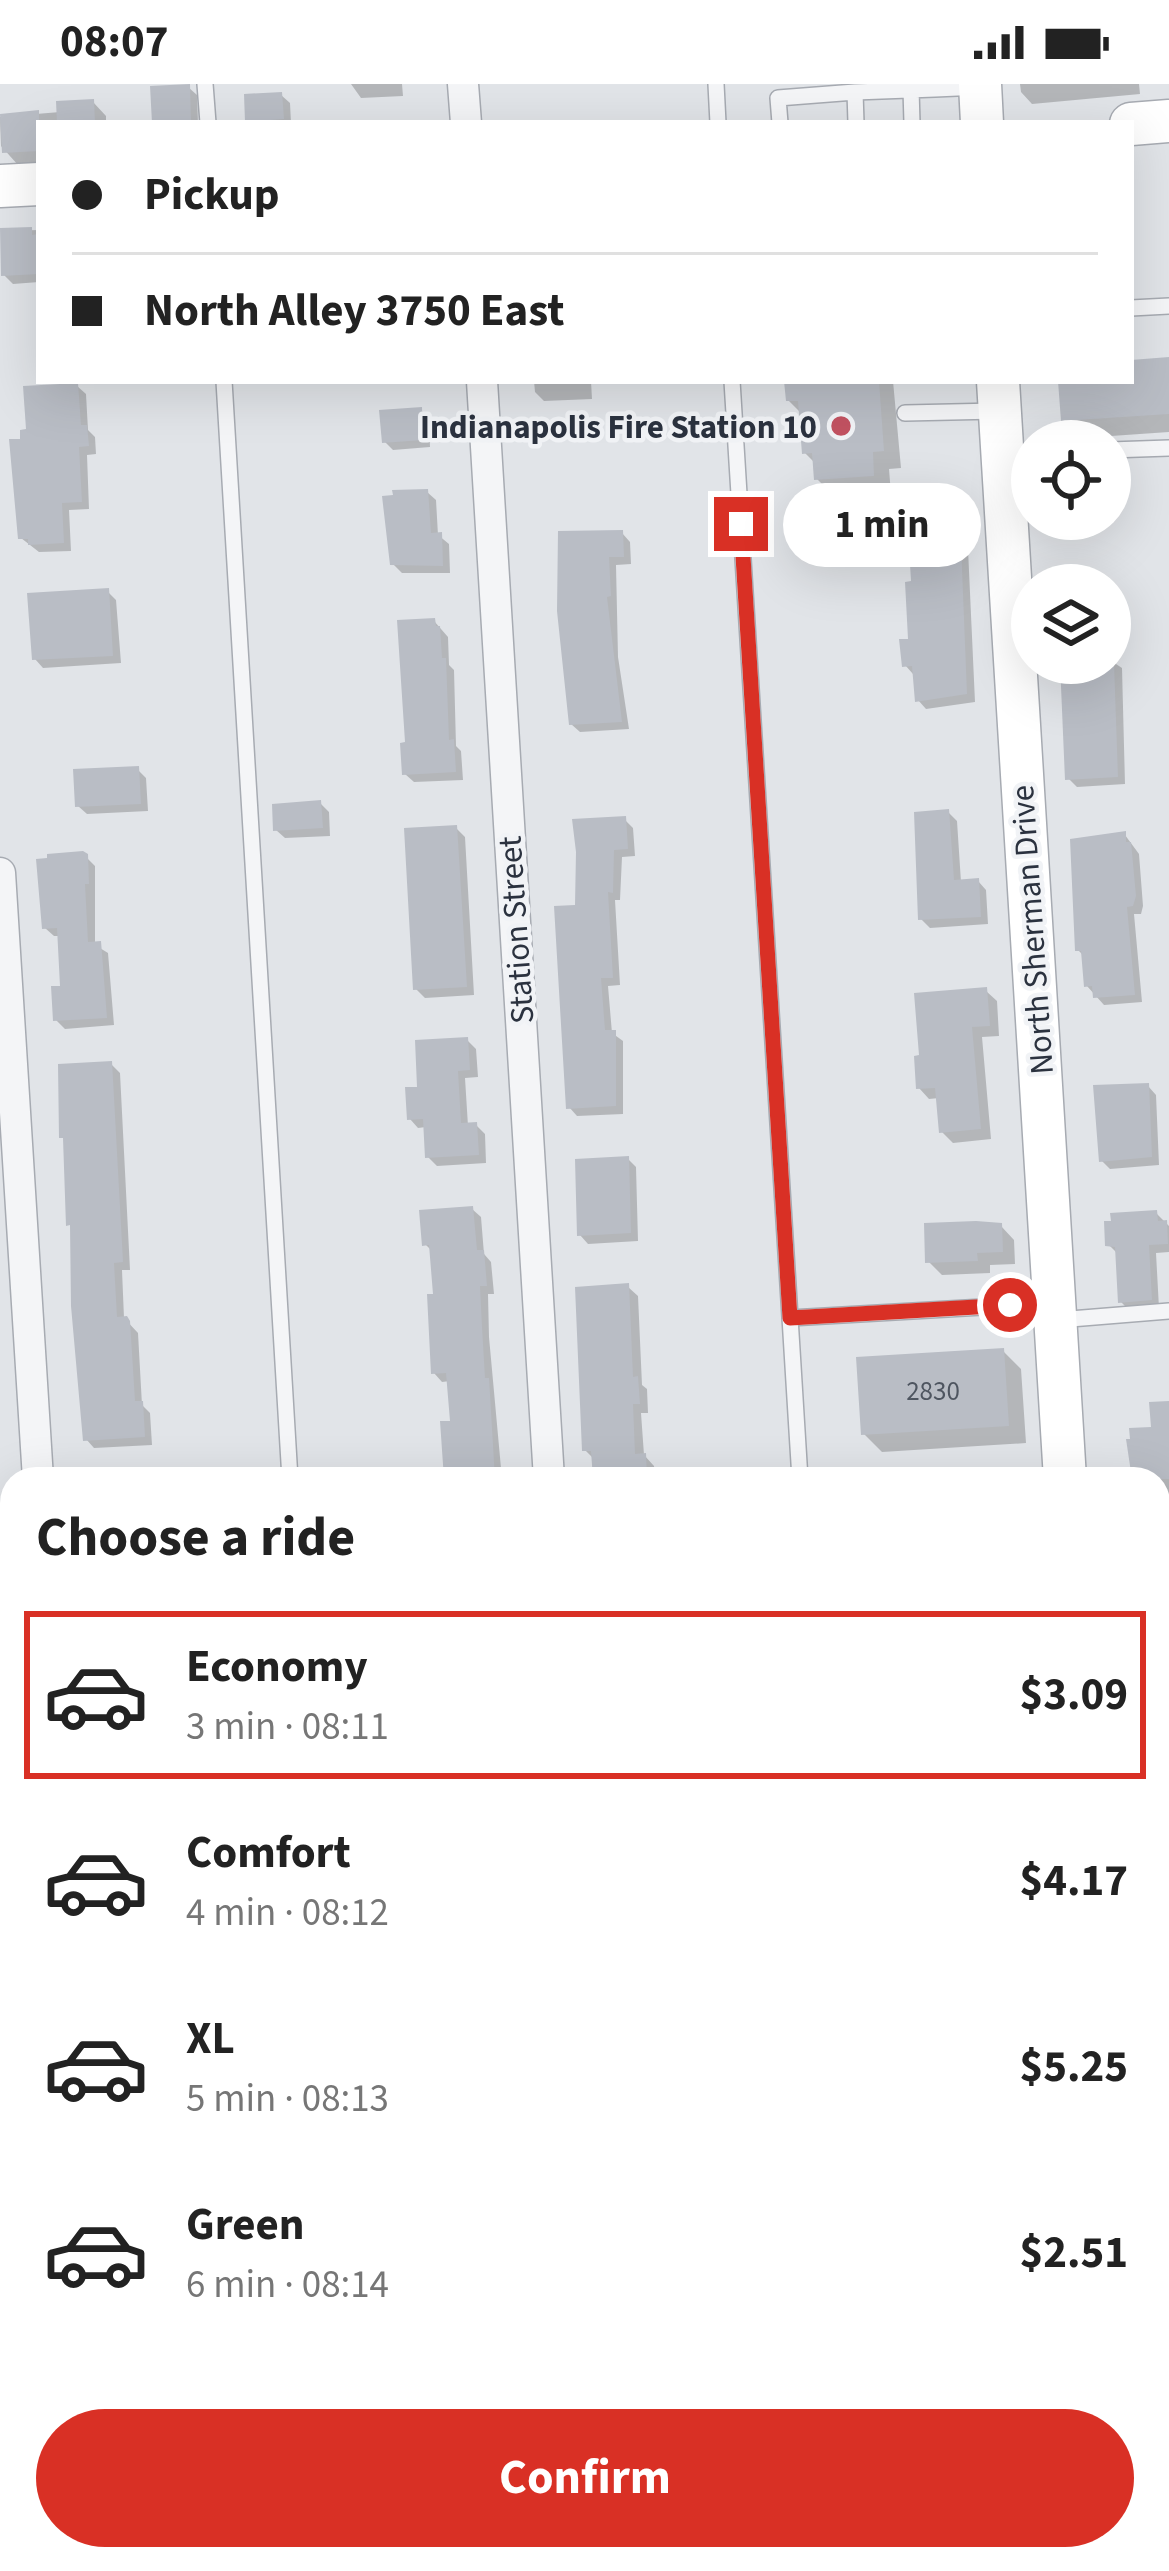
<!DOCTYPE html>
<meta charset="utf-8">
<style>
:root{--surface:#fff;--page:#f6f6f6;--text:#222;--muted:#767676;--line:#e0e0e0;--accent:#d93025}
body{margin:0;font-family:"Source Sans 3",sans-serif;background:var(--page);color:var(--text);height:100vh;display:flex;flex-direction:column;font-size:45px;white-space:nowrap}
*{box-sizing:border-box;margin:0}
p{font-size:39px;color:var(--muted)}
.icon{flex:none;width:66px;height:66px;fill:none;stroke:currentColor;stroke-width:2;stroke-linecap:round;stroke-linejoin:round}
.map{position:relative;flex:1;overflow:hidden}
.drawer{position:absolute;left:0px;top:1383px;width:1170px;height:1104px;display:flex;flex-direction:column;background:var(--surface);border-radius:36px 36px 0 0;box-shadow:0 12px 48px #0002}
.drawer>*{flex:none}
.hud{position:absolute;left:36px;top:36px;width:1098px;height:264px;border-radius:0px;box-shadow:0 12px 48px #0002;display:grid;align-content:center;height:264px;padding:0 36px;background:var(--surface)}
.controls{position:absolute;left:1011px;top:336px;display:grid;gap:24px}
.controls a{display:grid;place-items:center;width:120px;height:120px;border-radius:50%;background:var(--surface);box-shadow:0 12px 48px #0002;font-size:60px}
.end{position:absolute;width:54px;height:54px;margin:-27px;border:15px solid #d93025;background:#fff;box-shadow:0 0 0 6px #fff}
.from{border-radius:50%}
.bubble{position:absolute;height:84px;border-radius:42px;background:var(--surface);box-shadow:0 12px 48px #0002;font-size:39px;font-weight:700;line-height:84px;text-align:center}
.hud b{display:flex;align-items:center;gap:42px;height:114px;font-size:45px}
.hud b+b{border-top:3px solid var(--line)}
.hud i{width:30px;height:30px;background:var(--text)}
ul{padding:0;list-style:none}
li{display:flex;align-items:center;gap:36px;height:168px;margin:0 24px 18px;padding:0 12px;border:6px solid transparent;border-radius:0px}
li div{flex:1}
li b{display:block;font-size:45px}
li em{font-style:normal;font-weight:700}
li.selected{border-color:var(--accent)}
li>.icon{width:108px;height:108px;stroke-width:1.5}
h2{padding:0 36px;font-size:54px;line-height:144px}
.cta{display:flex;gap:24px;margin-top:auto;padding:24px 36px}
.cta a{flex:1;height:138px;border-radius:72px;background:var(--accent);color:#fff;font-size:48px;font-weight:700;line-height:138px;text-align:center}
.status{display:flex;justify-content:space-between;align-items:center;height:84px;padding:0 60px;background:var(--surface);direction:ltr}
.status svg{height:33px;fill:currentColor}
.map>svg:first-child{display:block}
.shadow{fill:#0003}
.building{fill:#b9bdc5}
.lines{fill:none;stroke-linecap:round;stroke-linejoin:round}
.lane-casing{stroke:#a7abb2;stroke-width:18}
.street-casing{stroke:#a7abb2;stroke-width:33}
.secondary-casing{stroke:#a7abb2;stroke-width:45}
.lane{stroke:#f4f5f7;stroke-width:15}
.street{stroke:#f4f5f7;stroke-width:30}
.secondary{stroke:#fff;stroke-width:42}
.route{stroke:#d93025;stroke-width:15}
.poi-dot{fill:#c25261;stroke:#f1f3f6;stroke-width:4.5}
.labels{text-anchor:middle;stroke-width:9;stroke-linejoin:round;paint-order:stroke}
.number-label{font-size:27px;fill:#4e5560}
.poi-label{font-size:33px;font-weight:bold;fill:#2b323f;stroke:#f1f3f6;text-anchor:end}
.street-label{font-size:33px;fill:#2b323f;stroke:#f1f3f6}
</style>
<div class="status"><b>08:07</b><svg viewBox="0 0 49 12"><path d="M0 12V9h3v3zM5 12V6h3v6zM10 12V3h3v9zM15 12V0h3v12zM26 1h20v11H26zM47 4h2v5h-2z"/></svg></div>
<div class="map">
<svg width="1169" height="2487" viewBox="0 0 1169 2487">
<rect width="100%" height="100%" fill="#e1e4e8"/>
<path class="shadow" d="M351,0h51l1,12 -42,2z
M1020,0h119l1,10 -108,10 -11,-12z
M188,3l9,8 1,28h-43z
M281,11l9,8 1,20 -43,-3z
M93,18l13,14v7h-67v42h-21l-17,-19 -1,-29 60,-5z
M39,146v52l-26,2 -9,-9 -3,-44z
M1169,276v72l-87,6 -18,-19 -3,-37 -6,-1h76v-18z
M534,297h57l1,18 -48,2 -9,-9z
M787,297h106l8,87 -12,1 2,25 -56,3 -18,-18 -1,-15 -11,-11 -3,-39 -14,-14z
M77,302l9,8 2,36 7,7 1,17 -9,1 2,54 -20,1 2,41 -32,1 -18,-14 2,-97z
M421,326l8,9 1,28 -37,3 -8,-8z
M427,408l9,8 2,35 11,9 1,29h-48l-9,-9z
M958,412l8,9 9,197 -49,7 -8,-9 -5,-26 -8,-9 7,-24 -1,-109h-8l-9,-8z
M622,449l8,9 1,22 -15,1 2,92 11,72 -49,3 -9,-8 -11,-113z
M107,507l9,9 5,63 -78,5 -8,-9z
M434,537l14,16 1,28 5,5 2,76 5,5 2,29 -49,2 -9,-8 3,-29z
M1110,576l12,8 3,116 -48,3 -9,-9 -5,-115z
M137,685l9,9 2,33 -61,3 -9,-8z
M320,719l9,9 1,24 -45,2 -9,-8z
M948,728l9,9 4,61 17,-1 8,9 2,34 -58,4 -9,-9z
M624,735l9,9 2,28 -13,1 -2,43h-5l5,85 -12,1 4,47 11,8v73l-46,2 -8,-9 9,-199z
M456,744l9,9 9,158 -49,3 -9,-9z
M1125,751l14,19 4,52 -2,8h-7l8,88 -38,3 -17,-19 -3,-30 -6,-6z
M86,773l9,9v79l13,8 6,72 -49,4 -9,-9 7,-31 -2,-53h-7l-9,-8z
M986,907l11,10 2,35 -17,1 9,102 -38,4 -11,-11 -3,-34 -10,1 -10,-11z
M467,956l9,9 2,28 -13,1 3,48 8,-1 9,9 1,29 -49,3 -9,-9 -2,-30 -8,1 -8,-9z
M111,980l9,9 10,197h-8l2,48 14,15 4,72 8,8 2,32 -58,3 -8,-9 -13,-211 -4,-4z
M1148,1002l8,9 3,70 -49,4 -9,-9z
M628,1075l8,8 2,74 -50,3 -8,-9z
M472,1125l9,8 3,37 7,8 3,32h-6l1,43 13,142h-70v-11l14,-1 7,-43 -3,-43 -8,1 -8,-9 2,-76 -3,-45 -8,-8z
M1156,1129l13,13v26l-13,1 3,55 -30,2 -8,-8 -3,-48 -10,-10z
M1001,1142l13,14 1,24 -25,1v8l-48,2 -14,-14z
M628,1203l10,9 4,89 5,4 1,24h-7l3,42 10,11 2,13h-60l-2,-20 -9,-9z
M1003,1267l18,18 5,74 -144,9 -18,-18z
M1169,1320v146l-11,1v-72h-26l-3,-37 25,-12z
M0,1456l9,9 2,26 -11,2z
M0,1585l12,1v38l-12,1z
M1169,1694v69h-11v-68z
M9,1770l3,84 -12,1v-84z
M12,1905v117l-12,1v-117z
M0,2072h12v96l-1,-22h-11z
M0,2239h12v124l-8,1 -4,-4z
M487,2475h72l1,12h-72z
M665,2475h70v12h-64z
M957,2475h78l1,12h-78z"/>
<path class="building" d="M190,0l1,39h-39l-2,-37z
M282,8l2,27 -39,3 -1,-28z
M94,15l1,24h-38l-1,-22z
M39,26v41l-37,2 -2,-39z
M32,143v8l7,-1v40l-38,2 -1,-48z
M1169,273v57l-108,7 -3,-40h73v-21z
M784,297h95l5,70 -11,1 1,24 -60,4 -2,-27 -10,1 -4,-53h-12z
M78,299l3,42h6l2,21 -10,1 3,55 -20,1 2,40 -36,2v-6h-10l-9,-100h11v-9l6,-1 -3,-43z
M422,323l1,33 -41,3 -3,-33z
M428,405l3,44 11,-1 1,34 -53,-1 -8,-69 11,-1 -1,-5z
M959,409l8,201 -52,8 -3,-36 -10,1 -3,-28h9l-3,-57 6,-1 -3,-51 -2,-6 -15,1 -1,-28z
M623,446l1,27h-15l2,39 -4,1 15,125 -53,3 -12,-114 1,-80z
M109,504l4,68 -81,4 -5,-67z
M435,534l1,8h4l2,32h4l3,82 5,-1 2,33 -54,3 -2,-32 5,-1 -8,-122z
M1060,579h54l4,114 -53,3z
M139,682l2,38 -66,3 -2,-38z
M321,716l2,28 -50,3 -1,-27z
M949,725l5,71 25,-2 2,39 -63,3 -4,-108z
M626,732l2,33 -14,1 -1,43 -5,-1 5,86h-12l4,52h11v76l-50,3 -12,-203 21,-1 1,-53 -4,-33z
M457,741l10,162 -54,3 -9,-162z
M1126,747v11h5l5,54 -3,10 -6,1 8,88 -42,3 -1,-12 -8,1 -3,-36h-6l-5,-112z
M83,767l5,3 1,30h-4l3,58 13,-1 6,77 -54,3 -2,-35h9l-3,-58 -15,1 -6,-70 11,-1v-4z
M987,903l3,39 -18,1 9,102 -42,4 -4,-45 -19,1 -2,-33 5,-1 -5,-62z
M468,953l2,33 -12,1 3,52 16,-1 2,33 -54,3 -2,-39 -16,1 -2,-33h12l-2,-47z
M112,977l11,201 -9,1 3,54 10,-1 3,5 5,80h8l2,36 -62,4 -12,-135 -1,-81 -4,1 -3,-88h-4l-1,-74z
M1149,999l3,74 -53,5 -6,-77z
M629,1072l2,77 -54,3 -2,-77z
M473,1122l4,44h7l3,36h-7l2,41 3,51h4l6,101h-51l-4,-58h10l-4,-48 -15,1 -4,-80h6l-4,-49 -7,1 -3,-36z
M1157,1126l1,11 9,-1 1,24 -19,1 3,55 -34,3 -3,-56 -10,-1 -1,-25h7l-1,-8z
M976,1137l26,2 1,29 -26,1 1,8 -53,2 -1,-40z
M629,1199l4,94 5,-1 2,28h-7l2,50 11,-1 1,26h-54l-2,-28h-9l-7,-164z
M1004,1264l5,78 -148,9 -5,-78z
M1169,1317v78h-37l-6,-40h4l-1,-11 22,-1 -2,-25z"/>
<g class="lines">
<defs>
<path id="lane" d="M205,0l3,39
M716,0l2,39
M911,5l1,34
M935,5l45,-2
M780,39l-2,-25 77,-6
M856,39l-1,-31 80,-3v-5
M1131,224l38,-2
M224,297l66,1098
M732,297l68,1098
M905,329l92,-2
M1110,366l59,-2
M790,1234l261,-15
M1058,1236l111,-9
M1158,1500l11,2
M1158,1526l10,137
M1158,2215l11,-1
M360,2475v12
M869,2475l1,12"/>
<path id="street" d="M463,0l3,39
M482,297l67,1098
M0,789l38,606
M1158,1663l11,-1
M0,1737l12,-1
M1158,2372h11
M105,2475v12
M616,2475l1,12"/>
<path id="secondary" d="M980,0l2,39
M1131,40l38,-3
M0,102l39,-2
M998,297l67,1098
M1132,2475l1,12"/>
</defs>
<use href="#lane" class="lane-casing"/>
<use href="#street" class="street-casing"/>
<use href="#secondary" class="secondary-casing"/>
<use href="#lane" class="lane"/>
<use href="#street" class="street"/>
<use href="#secondary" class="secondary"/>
</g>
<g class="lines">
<path class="route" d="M741,440l49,794 220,-13"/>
</g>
<circle class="poi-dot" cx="841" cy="342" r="12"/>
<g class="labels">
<g class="number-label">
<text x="933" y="1316">2830</text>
</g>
<g class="poi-label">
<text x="817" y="354">Indianapolis Fire Station 10</text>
</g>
<g class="street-label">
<text transform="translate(515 846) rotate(-94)" y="12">Station Street</text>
<text transform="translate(1031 846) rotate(-94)" y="12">North Sherman Drive</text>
</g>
</g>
</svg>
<div class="controls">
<a><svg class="icon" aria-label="locate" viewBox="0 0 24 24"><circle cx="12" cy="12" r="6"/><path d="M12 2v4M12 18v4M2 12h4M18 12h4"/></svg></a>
<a><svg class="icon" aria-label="layers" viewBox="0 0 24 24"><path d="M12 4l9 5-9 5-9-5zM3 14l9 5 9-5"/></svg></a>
</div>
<i class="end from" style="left:1010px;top:1221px"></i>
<i class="end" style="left:741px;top:440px"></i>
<div class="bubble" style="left:783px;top:399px;width:198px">1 min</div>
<div class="hud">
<b><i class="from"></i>Pickup</b>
<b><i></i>North Alley 3750 East</b>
</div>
<section class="drawer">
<h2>Choose a ride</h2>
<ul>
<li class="selected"><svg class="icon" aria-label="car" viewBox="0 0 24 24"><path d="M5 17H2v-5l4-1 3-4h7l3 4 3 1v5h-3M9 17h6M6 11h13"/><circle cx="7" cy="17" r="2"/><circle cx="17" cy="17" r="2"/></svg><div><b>Economy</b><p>3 min · 08:11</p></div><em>$3.09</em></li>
<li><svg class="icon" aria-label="car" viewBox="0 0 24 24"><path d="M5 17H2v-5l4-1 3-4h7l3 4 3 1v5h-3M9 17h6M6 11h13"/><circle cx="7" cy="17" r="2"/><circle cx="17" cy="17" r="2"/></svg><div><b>Comfort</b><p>4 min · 08:12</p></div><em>$4.17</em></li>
<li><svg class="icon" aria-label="car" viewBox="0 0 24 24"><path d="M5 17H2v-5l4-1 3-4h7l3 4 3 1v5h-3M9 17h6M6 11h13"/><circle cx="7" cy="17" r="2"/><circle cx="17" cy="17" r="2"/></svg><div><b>XL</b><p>5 min · 08:13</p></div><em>$5.25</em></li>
<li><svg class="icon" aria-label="car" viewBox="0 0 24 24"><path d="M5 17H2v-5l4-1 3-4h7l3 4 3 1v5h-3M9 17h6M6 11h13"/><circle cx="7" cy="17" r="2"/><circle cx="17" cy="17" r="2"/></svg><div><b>Green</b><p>6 min · 08:14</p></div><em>$2.51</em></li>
</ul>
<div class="cta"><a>Confirm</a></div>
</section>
</div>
